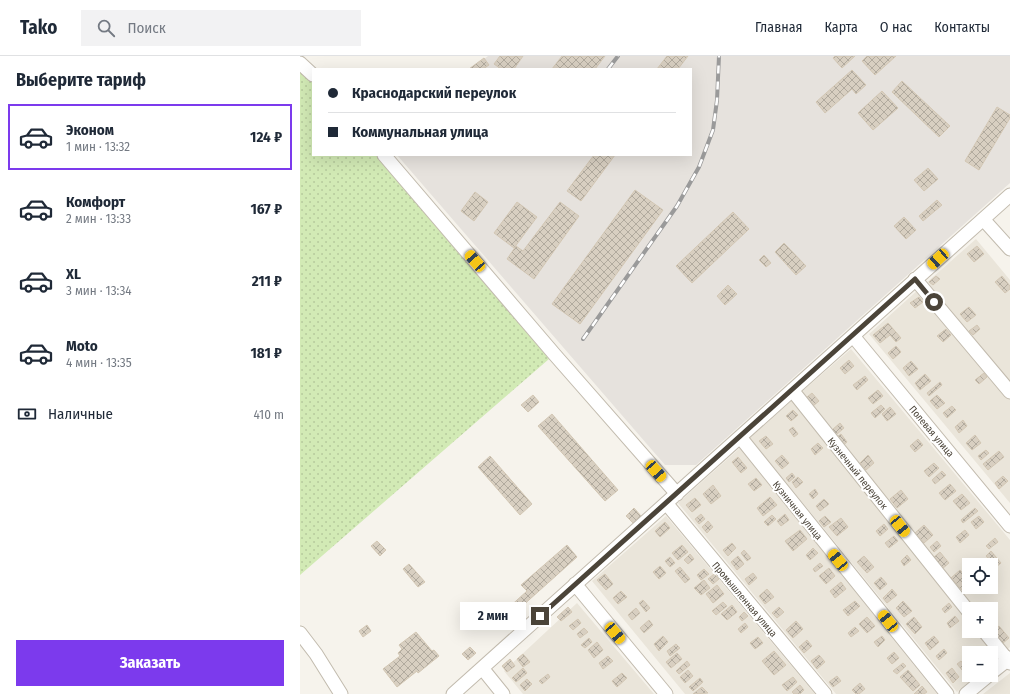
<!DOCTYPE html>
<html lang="ru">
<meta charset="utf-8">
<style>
:root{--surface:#fff;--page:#f2f2f3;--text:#1f2937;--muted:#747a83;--line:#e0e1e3;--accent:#7c3aed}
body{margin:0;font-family:"Fira Sans Condensed",sans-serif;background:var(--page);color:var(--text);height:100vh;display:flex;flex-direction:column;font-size:15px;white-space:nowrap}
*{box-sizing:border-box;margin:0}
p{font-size:13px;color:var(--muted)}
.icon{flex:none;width:22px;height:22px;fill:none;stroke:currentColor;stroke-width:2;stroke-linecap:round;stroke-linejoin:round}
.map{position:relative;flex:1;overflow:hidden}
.side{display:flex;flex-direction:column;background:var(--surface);width:300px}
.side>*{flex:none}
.guide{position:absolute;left:12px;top:12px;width:380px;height:88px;border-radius:0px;box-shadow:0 4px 16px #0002;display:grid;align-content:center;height:88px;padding:0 16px;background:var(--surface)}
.tools{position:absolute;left:662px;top:502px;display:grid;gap:8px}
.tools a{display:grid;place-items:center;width:36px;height:36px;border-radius:0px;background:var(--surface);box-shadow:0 4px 16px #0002;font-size:20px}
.end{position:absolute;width:18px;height:18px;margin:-9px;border:5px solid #4b4439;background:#fff;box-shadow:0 0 0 2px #fff}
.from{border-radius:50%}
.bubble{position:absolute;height:28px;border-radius:0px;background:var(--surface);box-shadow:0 4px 16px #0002;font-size:13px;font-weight:700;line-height:28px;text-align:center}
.car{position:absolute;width:12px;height:24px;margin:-12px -6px;border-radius:5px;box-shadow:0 0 3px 1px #0007;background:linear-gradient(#f5c518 24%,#345 0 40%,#f5c518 0 76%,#345 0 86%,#f5c518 0)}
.guide b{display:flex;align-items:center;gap:14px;height:38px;font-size:15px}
.guide b+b{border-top:1px solid var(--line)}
.guide i{width:10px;height:10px;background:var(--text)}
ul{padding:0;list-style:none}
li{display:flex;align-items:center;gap:12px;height:66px;margin:0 8px 6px;padding:0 8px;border:2px solid transparent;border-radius:0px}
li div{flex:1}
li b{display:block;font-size:15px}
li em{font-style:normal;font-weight:700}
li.active{border-color:var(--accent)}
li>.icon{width:36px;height:36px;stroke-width:1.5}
h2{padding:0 16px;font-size:18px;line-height:48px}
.pay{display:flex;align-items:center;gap:10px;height:44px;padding:0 16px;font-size:15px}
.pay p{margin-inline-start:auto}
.button{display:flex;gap:8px;margin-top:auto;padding:8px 16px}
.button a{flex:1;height:46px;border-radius:0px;background:var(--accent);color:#fff;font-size:16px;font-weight:700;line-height:46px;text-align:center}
header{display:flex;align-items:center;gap:24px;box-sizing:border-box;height:56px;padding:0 20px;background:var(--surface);border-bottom:1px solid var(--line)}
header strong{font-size:19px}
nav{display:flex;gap:22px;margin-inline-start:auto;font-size:14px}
.search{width:280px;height:36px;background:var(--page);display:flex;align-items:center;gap:10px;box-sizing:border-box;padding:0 14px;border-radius:0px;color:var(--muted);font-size:15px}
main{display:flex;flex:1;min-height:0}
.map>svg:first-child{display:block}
.residential{fill:#eae5da;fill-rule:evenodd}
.industrial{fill:#e6e2dd}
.grass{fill:url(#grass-dots)}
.building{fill:url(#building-cross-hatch);stroke:#d3c7b4}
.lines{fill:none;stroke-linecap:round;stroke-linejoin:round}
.minor-casing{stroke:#c2bbae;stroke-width:15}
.minor{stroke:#fff;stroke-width:13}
.rail-casing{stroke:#9a9a9a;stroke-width:4}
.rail{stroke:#fff;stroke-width:2.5;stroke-dasharray:8;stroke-linecap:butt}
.route{stroke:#4b4439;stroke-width:5}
.labels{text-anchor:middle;stroke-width:4;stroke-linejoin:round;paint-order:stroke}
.street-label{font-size:10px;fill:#4b4439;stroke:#fff}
</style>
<header>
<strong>Tako</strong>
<div class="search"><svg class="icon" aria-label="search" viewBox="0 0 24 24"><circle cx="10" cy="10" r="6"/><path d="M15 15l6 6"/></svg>Поиск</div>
<nav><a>Главная</a><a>Карта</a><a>О нас</a><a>Контакты</a></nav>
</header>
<main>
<section class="side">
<h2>Выберите тариф</h2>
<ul>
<li class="active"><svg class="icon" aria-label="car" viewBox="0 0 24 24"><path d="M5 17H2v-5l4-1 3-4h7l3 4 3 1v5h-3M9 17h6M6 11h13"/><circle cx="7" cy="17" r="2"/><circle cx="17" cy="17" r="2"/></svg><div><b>Эконом</b><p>1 мин · 13:32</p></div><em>124 ₽</em></li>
<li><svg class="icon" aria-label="car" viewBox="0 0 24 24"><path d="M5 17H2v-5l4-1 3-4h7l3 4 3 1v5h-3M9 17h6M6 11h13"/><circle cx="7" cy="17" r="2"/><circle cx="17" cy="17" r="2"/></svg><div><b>Комфорт</b><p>2 мин · 13:33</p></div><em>167 ₽</em></li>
<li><svg class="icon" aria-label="car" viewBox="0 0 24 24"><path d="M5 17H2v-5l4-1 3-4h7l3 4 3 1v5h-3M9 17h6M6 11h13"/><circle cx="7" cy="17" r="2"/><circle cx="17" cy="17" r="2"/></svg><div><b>XL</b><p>3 мин · 13:34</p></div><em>211 ₽</em></li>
<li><svg class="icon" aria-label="car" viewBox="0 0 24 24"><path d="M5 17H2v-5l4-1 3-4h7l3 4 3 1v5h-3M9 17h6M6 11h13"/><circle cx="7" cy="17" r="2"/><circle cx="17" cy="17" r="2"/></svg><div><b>Moto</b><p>4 мин · 13:35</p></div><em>181 ₽</em></li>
</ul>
<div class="pay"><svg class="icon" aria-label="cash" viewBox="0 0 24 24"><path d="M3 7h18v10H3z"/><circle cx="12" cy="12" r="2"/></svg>Наличные<p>410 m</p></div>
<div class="button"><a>Заказать</a></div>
</section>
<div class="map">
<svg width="710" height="638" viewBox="0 0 710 638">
<defs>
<pattern id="grass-dots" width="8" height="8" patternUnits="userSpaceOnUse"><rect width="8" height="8" fill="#d2eab5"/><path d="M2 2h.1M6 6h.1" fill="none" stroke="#b6ca9c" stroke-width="1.8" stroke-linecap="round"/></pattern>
<pattern id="building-cross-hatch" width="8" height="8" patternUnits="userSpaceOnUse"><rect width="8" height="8" fill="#d8cfc1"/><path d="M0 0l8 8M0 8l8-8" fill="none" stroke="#b1aa9e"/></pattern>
</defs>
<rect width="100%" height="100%" fill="#f6f3ec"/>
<path class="residential" d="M676,183l34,41v106l-85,-102z
M619,233l91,111v103l-141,-169z
M551,293l159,191v107l-4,4 -15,-20v-22h-18l-174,-215zM669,509h22v22h-22z
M492,344l177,222v9h7l22,27 -7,6v-11h-22v22h8l-20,17 -207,-254z
M440,392l197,246h-101l-158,-191z
M366,460l149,178h-130l-93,-113z
M277,547l77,91h-131l-19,-23z
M710,617v21h-27z"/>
<path class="industrial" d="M188,0h522v127l-314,282h-31l-268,-310h294v-86h-220z"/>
<path class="grass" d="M0,7l13,12v80h71l165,204 -249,216z"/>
<path class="building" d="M200,0h23l-9,13h-13l-7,-5z
M262,0h43l-10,13h-43z
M367,0h21l-10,13h-21z
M535,0h20l-13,12 -9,-10z
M567,0h29l-21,19 -13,-14z
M184,2l5,7 -6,4h-14z
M552,14l14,15 -10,9 -4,-5 -27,24 -9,-11z
M602,25l48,45 -11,11 -47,-45z
M582,35l16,17 -25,22 -15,-17z
M697,51l13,8v3l-31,52 -14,-9z
M294,99h21l-34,46 -14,-10z
M628,112l10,11 -14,12 -10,-11z
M335,134l28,20 -83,114 -28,-20z
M175,136l13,10 -14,19 -13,-10z
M637,144l5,5 -19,16 -4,-5z
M217,146l20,15 -23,31 -20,-15z
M260,146l19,14 -45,63 -27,-20 9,-13 7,5z
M433,156l16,17 -57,54 -16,-17z
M604,161l12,13 -10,9 -12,-13z
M484,187l22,23 -10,9 -21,-23z
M677,190l7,8 -10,8 -7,-8z
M464,199l7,8 -5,4 -7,-7z
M636,220l4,3 -7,6 -4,-3z
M702,220l8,10v3l-5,4 -10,-11z
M428,229l9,9 -12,11 -8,-9z
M619,241l4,5 -8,6 -5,-5z
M669,251l7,8 -9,7 -7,-8z
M588,267l13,15 -5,4 -6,-7 -10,8 -7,-8z
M677,269l3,4 -7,6 -4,-4z
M646,273l5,6 -8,7 -6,-6z
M596,290l5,6 -8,7 -5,-6z
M549,304l5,6 -9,8 -5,-6z
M611,305l7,8 -9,7 -6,-8z
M684,317l3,4 -8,7 -4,-4z
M625,318l6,7 -11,9 -5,-7z
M565,320l3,4 -11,10 -4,-5z
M640,326l2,3 -13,11 -2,-3z
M578,334l5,6 -10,8 -5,-6z
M512,337l7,8 -6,5 -7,-8z
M233,339l6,7 -11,10 -7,-7z
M637,339l8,8 -8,6 -7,-8z
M581,349l4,4 -10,9 -4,-5z
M652,350l4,4 -9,8 -4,-5z
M590,351l6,7 -9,7 -5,-7z
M493,354l5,5 -7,6 -5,-5z
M252,358l66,76 -13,11 -67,-75z
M663,364l4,6 -8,7 -4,-6z
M540,367l4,5 -8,7 -4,-5z
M493,371l5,7 -4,3 -5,-7z
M541,378l6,8 -5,4 -7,-8z
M675,379l6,8 -9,7 -6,-7z
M466,380l7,8 -7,5 -7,-8z
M618,383l5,6 -8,7 -5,-6z
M518,387l5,5 -8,7 -4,-6z
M686,394l3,3 -8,7 -3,-4z
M699,395l5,6 -16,13 -5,-6z
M482,399l7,8 -7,6 -7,-8z
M568,399l6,8 -8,7 -6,-7z
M190,400l42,48 -12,11 -42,-48z
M438,401l9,11 -6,5 -9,-11z
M634,407l5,5 -10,9 -5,-6z
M642,415l4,4 -11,9 -3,-4z
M492,417l3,4 -6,5 -3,-4z
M703,420l5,5 -9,8 -4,-6z
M498,421l5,5 -7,6 -4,-6z
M456,422l6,7 -8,6 -6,-7z
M650,428l6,7 -11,9 -6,-7z
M413,429l8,11 -10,8 -8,-10z
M515,433l3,5 -5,5 -4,-5z
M601,434l7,9 -11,9 -7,-9z
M662,438l8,9 -9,7 -8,-9z
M470,441l7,8 -14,11 -6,-8z
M395,442l6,7 -9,7 -6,-7z
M524,443l5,5 -9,7 -4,-5z
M334,452l7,8 -8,7 -7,-7z
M675,452l3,3 -15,12 -2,-3z
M401,458l4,5 -6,5 -4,-5z
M485,458l4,6 -8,6 -4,-5z
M472,459l4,4 -8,7 -4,-4z
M525,460l6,6 -7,5 -5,-6z
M679,460l5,6 -8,7 -5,-7z
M541,462l7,9 -11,9 -8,-9z
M408,465l5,6 -6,6 -5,-6z
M365,466l5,6 -10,9 -5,-6z
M584,468l4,5 -8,7 -4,-5z
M624,469l9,10 -9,8 -9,-10z
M500,474l7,9 -14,12 -8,-10z
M665,474l4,5 -9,8 -4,-6z
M594,480l4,5 -9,7 -4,-5z
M695,482l3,4 -9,7 -3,-3z
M77,485l9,9 -6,6 -9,-10z
M637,485l4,5 -7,6 -4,-5z
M432,487l4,5 -8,8 -5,-6z
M267,489l10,12 -76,68 -5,-6 31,-28 -6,-6z
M382,489l6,7 -10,8 -6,-7z
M513,492l5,5 -8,7 -4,-5z
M444,494l7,8 -4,3 -6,-8z
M691,495l10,12 -5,4 -10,-11z
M640,496l9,11 -7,6 -9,-11z
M390,498l4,5 -6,5 -4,-4z
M607,499l4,5 -7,6 -3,-5z
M438,500l6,8 -7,6 -6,-8z
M564,500l10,11 -7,6 -10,-11z
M370,501l5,6 -5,4 -5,-6z
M520,507l3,3 -8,6 -2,-3z
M109,508l16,18 -7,5 -15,-18z
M360,510l6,7 -7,6 -6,-7z
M380,511l10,12 -5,4 -10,-12z
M529,512l6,8 -9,8 -7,-8z
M404,513l5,5 -8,6 -4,-5z
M660,514l9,11v3l-7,6 -11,-12z
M453,517l4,5 -8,7 -4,-6z
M305,518l8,10 -7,6 -9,-10z
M414,518l5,5 -6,5 -5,-5z
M581,521l6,7 -7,6 -6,-7z
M404,524l6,8 -9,7 -7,-7z
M541,526l5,7 -11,9 -5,-7z
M417,529l7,9 -11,9 -7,-9z
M467,533l7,8 -9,7 -6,-8z
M592,533l5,6 -10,8 -4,-5z
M321,535l6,6 -9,7 -5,-6z
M343,544l7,8 -4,4 -7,-9z
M555,545l5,5 -12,10 -5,-6z
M603,545l9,10 -8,6 -8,-9z
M423,546l4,4 -11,9 -4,-4z
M649,547l3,4 -7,6 -3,-4z
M432,549l5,7 -10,8 -6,-6z
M268,551l4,5 -11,9 -4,-4z
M479,551l5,5 -7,6 -5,-5z
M336,552l4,5 -8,7 -4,-5z
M444,556l4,4 -6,5 -3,-4z
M655,560l4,5 -9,7 -3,-5z
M567,561l8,9 -8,7 -8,-9z
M614,561l8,10 -7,7 -9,-10z
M278,563l3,4 -8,7 -4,-4z
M349,564l4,5 -9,8 -4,-5z
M496,565l7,8 -10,9 -7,-8z
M445,567l3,4 -7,6 -3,-4z
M67,569l4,6 -8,6 -4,-6z
M699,570l10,12 -6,5 -10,-12z
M555,571l4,4 -8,6 -3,-4z
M284,572l4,4 -8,6 -3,-4z
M116,576l16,19 2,-1 5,6 -21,17 -1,-2 -20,16 -14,-18 17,-13 -2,-3 4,-4 -3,-4z
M363,580l5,6 -9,9 -5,-7z
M582,580l3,4 -7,7 -4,-5z
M634,580l5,6 -9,8 -5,-7z
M458,581l5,6 -8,6 -5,-6z
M289,582l3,4 -7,6 -4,-3z
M507,584l5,6 -8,7 -5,-6z
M297,586l6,8 -9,8 -6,-8z
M376,588l4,4 -10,8 -3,-5z
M170,591l6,6 -8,7 -6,-6z
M644,593l3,4 -8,7 -3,-4z
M474,595l12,14 -12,10 -12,-14z
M594,596l5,6 -7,6 -5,-6z
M377,597l5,6 -11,9 -5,-6z
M223,598l7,8 -7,5 -6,-8z
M519,599l6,7 -8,7 -6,-8z
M308,600l5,5 -10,8 -4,-6z
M210,603l5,7 -8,6 -5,-6z
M387,605l3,4 -11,9 -3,-3z
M661,605l8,9 1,5 -2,2 -11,-13z
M603,607l3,3 -9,8 -4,-3z
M223,612l4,5 -11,9 -4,-4z
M652,612l7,9 -6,6 -7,-10z
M388,614l5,6 -8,7 -5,-6z
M608,614l12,15 -7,6 -13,-14z
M322,617l5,5 -10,9 -5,-6z
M248,618l2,3 -8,7 -3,-3z
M537,620l4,5 -8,6 -4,-5z
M493,621l4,5 -10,9 -5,-6z
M400,622l3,4 -10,9 -4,-4z
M227,623l5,5 -7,7 -5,-6z
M560,627l5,6 -6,5h-3l-4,-4z
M500,629l4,5 -4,4h-6l-2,-2z
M622,630l5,6 -3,2h-10z
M402,631l6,6 -15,1z"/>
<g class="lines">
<defs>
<path id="minor" d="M0,7l13,12
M84,99l171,200 122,139
M683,163l27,30
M615,223l95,113
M553,280l157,190
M492,334l177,222
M440,381l207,257
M366,447l159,191
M275,528l91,110
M684,575l26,32
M0,577l16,21 25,40
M182,612l21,26
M691,617l19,-15
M153,638l557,-499
M666,638l23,-19"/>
</defs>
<use href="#minor" class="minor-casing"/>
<use href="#minor" class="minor"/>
<defs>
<path id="rail" d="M308,13l10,-13
M283,283l94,-133 22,-39 14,-37 4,-30 2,-44"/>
</defs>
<use href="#rail" class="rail-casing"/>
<use href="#rail" class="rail"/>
</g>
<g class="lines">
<path class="route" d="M240,560l375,-337 19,23"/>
</g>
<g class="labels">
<g class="street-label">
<text transform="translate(632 375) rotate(50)" y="4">Полевая улица</text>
<text transform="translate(558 417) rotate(51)" y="4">Кузнечный переулок</text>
<text transform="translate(498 454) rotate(51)" y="4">Кузничная улица</text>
<text transform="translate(445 543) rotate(50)" y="4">Промышленная улица</text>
</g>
</g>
</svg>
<div class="tools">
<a><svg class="icon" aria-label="locate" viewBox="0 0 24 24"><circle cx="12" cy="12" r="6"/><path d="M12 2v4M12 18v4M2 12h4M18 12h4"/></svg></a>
<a>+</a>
<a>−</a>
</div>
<i class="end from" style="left:634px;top:246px"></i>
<i class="end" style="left:240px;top:560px"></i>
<div class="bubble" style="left:160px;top:546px;width:66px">2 мин</div>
<i class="car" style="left:638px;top:203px;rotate:228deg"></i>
<i class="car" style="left:175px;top:205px;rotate:319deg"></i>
<i class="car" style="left:356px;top:415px;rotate:139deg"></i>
<i class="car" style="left:600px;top:470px;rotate:141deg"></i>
<i class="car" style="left:538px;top:504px;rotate:321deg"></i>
<i class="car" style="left:588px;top:565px;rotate:321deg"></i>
<i class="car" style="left:315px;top:577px;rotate:140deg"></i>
<div class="guide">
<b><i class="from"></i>Краснодарский переулок</b>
<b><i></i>Коммунальная улица</b>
</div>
</div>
</main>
